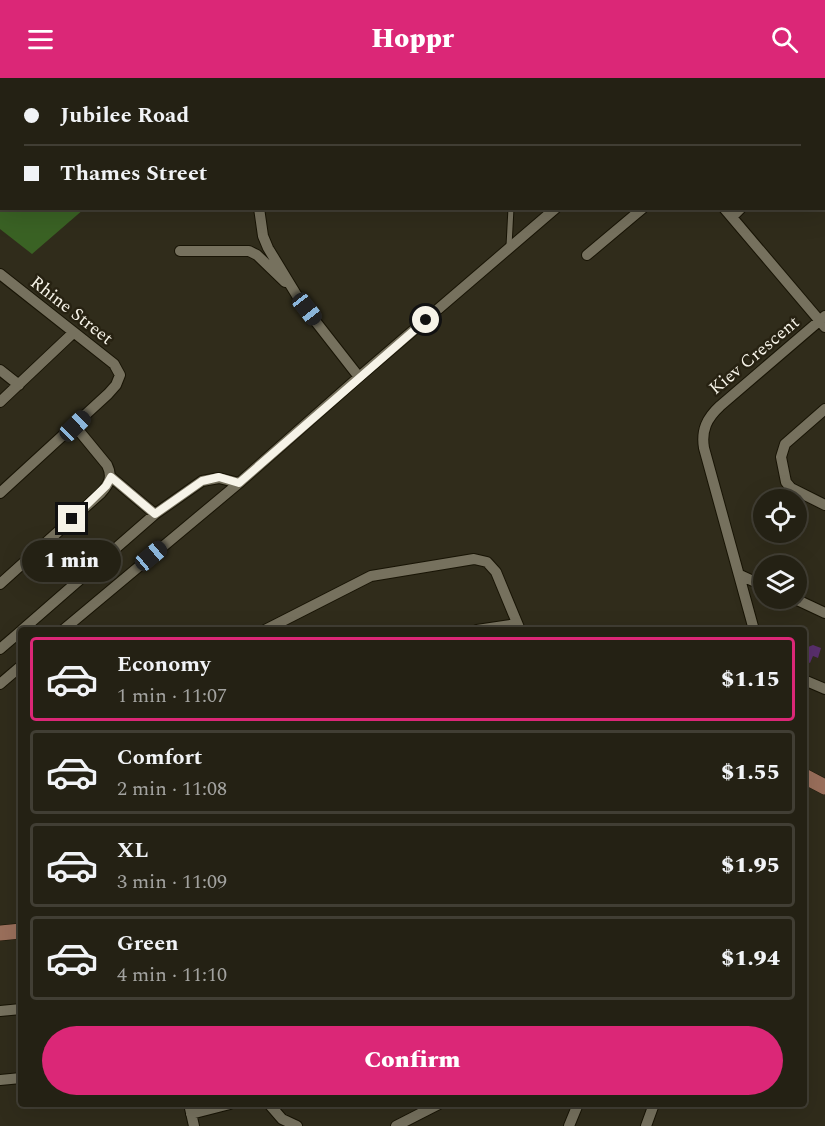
<!DOCTYPE html>
<meta charset="utf-8">
<style>
:root{--surface:#242114;--page:#2c291d;--text:#f1f3f6;--muted:#a3a3a0;--line:#413e34;--accent:#db2777}
body{margin:0;font-family:Spectral,serif;background:var(--page);color:var(--text);height:100vh;display:flex;flex-direction:column;font-size:22px;white-space:nowrap}
*{box-sizing:border-box;margin:0}
p{font-size:20px;color:var(--muted)}
.icon{flex:none;width:33px;height:33px;fill:none;stroke:currentColor;stroke-width:2;stroke-linecap:round;stroke-linejoin:round}
.map{position:relative;flex:1;overflow:hidden}
.panel{position:absolute;left:18px;top:549px;width:789px;height:480px;display:flex;flex-direction:column;background:var(--surface);border-radius:6px;box-shadow:0 6px 24px #0002,0 0 0 2px var(--line)}
.panel>*{flex:none}
.banner{position:absolute;left:0px;top:0px;width:825px;height:132px;box-shadow:0 6px 24px #0002,0 0 0 2px var(--line);display:grid;align-content:center;height:132px;padding:0 24px;background:var(--surface)}
.buttons{position:absolute;left:753px;top:411px;display:grid;gap:12px}
.buttons a{display:grid;place-items:center;width:54px;height:54px;border-radius:50%;background:var(--surface);box-shadow:0 6px 24px #0002,0 0 0 2px var(--line);font-size:30px}
.end{position:absolute;width:27px;height:27px;margin:-14px;border:8px solid #f6f3e8;background:#111;box-shadow:0 0 0 3px #111}
.from{border-radius:50%}
.bubble{position:absolute;height:42px;border-radius:21px;background:var(--surface);box-shadow:0 6px 24px #0002,0 0 0 2px var(--line);font-size:20px;font-weight:800;line-height:42px;text-align:center}
.car{position:absolute;width:18px;height:36px;margin:-18px -9px;border-radius:8px;box-shadow:0 0 4px 2px #0007;background:linear-gradient(#222 24%,#8ab4d8 0 40%,#222 0 76%,#8ab4d8 0 86%,#222 0)}
.banner b{display:flex;align-items:center;gap:21px;height:57px;font-size:22px}
.banner b+b{border-top:2px solid var(--line)}
.banner i{width:15px;height:15px;background:var(--text)}
ul{padding:10px 0 0;list-style:none}
li{display:flex;align-items:center;gap:18px;height:84px;margin:0 12px 9px;padding:0 12px;border:3px solid var(--line);border-radius:6px}
li div{flex:1}
li b{display:block;font-size:22px}
li em{font-style:normal;font-weight:800}
li.on{border-color:var(--accent)}
li>.icon{width:54px;height:54px;stroke-width:1.5}
.primary-button{display:flex;gap:12px;margin-top:auto;padding:12px 24px}
.primary-button a{flex:1;height:69px;border-radius:36px;background:var(--accent);color:#fff;font-size:24px;font-weight:800;line-height:69px;text-align:center}
header{display:flex;justify-content:space-between;align-items:center;height:78px;padding:0 24px;background:var(--accent);color:#fff;font-size:27px;font-weight:800}
.map>svg:first-child{display:block}
.green{fill:#3a6224}
.building{fill:#592f6d}
.lines{fill:none;stroke-linecap:round;stroke-linejoin:round}
.lane-casing{stroke:#181405;stroke-width:7}
.street-casing{stroke:#181405;stroke-width:12}
.secondary-casing{stroke:#181405;stroke-width:16}
.lane{stroke:#76715e;stroke-width:5}
.street{stroke:#76715e;stroke-width:10}
.secondary{stroke:#9a6f5b;stroke-width:15}
.route{stroke:#f6f3e8;stroke-width:8}
.labels{text-anchor:middle;stroke-width:5;stroke-linejoin:round;paint-order:stroke}
.street-label{font-size:18px;fill:#f6f3e8;stroke:#272212}
</style>
<header><svg class="icon" aria-label="menu" viewBox="0 0 24 24"><path d="M4 6h16M4 12h16M4 18h16"/></svg>Hoppr<svg class="icon" aria-label="search" viewBox="0 0 24 24"><circle cx="10" cy="10" r="6"/><path d="M15 15l6 6"/></svg></header>
<div class="map">
<svg width="825" height="1048" viewBox="0 0 825 1048">
<rect width="100%" height="100%" fill="#302c1b"/>
<path class="green" d="M0,0h238l-236,2v128l82,1 -52,45 -32,-25z"/>
<path class="building" d="M804,567l4,2 5,-2 8,3 -3,10 -5,-2 -3,7 -6,-3z"/>
<g class="lines">
<defs>
<path id="lane" d="M600,0l1,2
M509,168l2,-38"/>
<path id="street" d="M83,2l2,-2
M132,2l2,-2
M712,2l2,-2
M0,57l2,-1
M824,59l1,-1
M0,89l2,1
M0,117l2,-1
M259,130l4,28 5,12 34,56 57,73
M724,130l101,119
M732,139l9,-9
M180,173h69l8,4 28,27
M587,177l56,-47
M0,196l114,90 6,11 -4,10 -8,9 -108,99
M0,292l19,15
M0,324l73,-69
M825,331l-40,35 -4,13 5,25 5,6 34,17
M111,399l44,37
M740,497l24,11
M0,506l101,-91c8,-9 12,-16 6,-28l-32,-39
M793,520l32,15
M22,552l133,-116 47,-33 17,-3 20,5
M63,552l176,-147 120,-106 197,-169
M265,552l106,-54 103,-17 13,3 9,10 24,58
M477,552l40,-6
M754,552l-50,-182c-3,-18 3,-30 16,-42l105,-90
M0,571l21,-18
M804,602l21,9
M0,606l21,-18
M0,933l21,-2
M0,1002l21,-2
M189,1026l5,22
M269,1026l13,15 15,7
M191,1036l39,-10
M396,1048l43,-22
M569,1048l9,-22
M646,1048l8,-22"/>
<path id="secondary" d="M804,698l21,11
M0,855l21,-2"/>
</defs>
<use href="#lane" class="lane-casing"/>
<use href="#street" class="street-casing"/>
<use href="#secondary" class="secondary-casing"/>
<use href="#lane" class="lane"/>
<use href="#street" class="street"/>
<use href="#secondary" class="secondary"/>
</g>
<g class="lines">
<path class="route" d="M72,441l34,-33 5,-9 44,37 47,-33 17,-4 20,6 187,-163"/>
</g>
<g class="labels">
<g class="street-label">
<text transform="translate(72 232) rotate(38)" y="6">Rhine Street</text>
<text transform="translate(754 277) rotate(-40)" y="6">Kiev Crescent</text>
</g>
</g>
</svg>
<div class="buttons">
<a><svg class="icon" aria-label="locate" viewBox="0 0 24 24"><circle cx="12" cy="12" r="6"/><path d="M12 2v4M12 18v4M2 12h4M18 12h4"/></svg></a>
<a><svg class="icon" aria-label="layers" viewBox="0 0 24 24"><path d="M12 4l9 5-9 5-9-5zM3 14l9 5 9-5"/></svg></a>
</div>
<i class="end from" style="left:426px;top:242px"></i>
<i class="end" style="left:72px;top:441px"></i>
<div class="bubble" style="left:22px;top:462px;width:99px">1 min</div>
<i class="car" style="left:307px;top:231px;rotate:142deg"></i>
<i class="car" style="left:75px;top:348px;rotate:46deg"></i>
<i class="car" style="left:151px;top:478px;rotate:50deg"></i>
<div class="banner">
<b><i class="from"></i>Jubilee Road</b>
<b><i></i>Thames Street</b>
</div>
<section class="panel">
<ul>
<li class="on"><svg class="icon" aria-label="car" viewBox="0 0 24 24"><path d="M5 17H2v-5l4-1 3-4h7l3 4 3 1v5h-3M9 17h6M6 11h13"/><circle cx="7" cy="17" r="2"/><circle cx="17" cy="17" r="2"/></svg><div><b>Economy</b><p>1 min · 11:07</p></div><em>$1.15</em></li>
<li><svg class="icon" aria-label="car" viewBox="0 0 24 24"><path d="M5 17H2v-5l4-1 3-4h7l3 4 3 1v5h-3M9 17h6M6 11h13"/><circle cx="7" cy="17" r="2"/><circle cx="17" cy="17" r="2"/></svg><div><b>Comfort</b><p>2 min · 11:08</p></div><em>$1.55</em></li>
<li><svg class="icon" aria-label="car" viewBox="0 0 24 24"><path d="M5 17H2v-5l4-1 3-4h7l3 4 3 1v5h-3M9 17h6M6 11h13"/><circle cx="7" cy="17" r="2"/><circle cx="17" cy="17" r="2"/></svg><div><b>XL</b><p>3 min · 11:09</p></div><em>$1.95</em></li>
<li><svg class="icon" aria-label="car" viewBox="0 0 24 24"><path d="M5 17H2v-5l4-1 3-4h7l3 4 3 1v5h-3M9 17h6M6 11h13"/><circle cx="7" cy="17" r="2"/><circle cx="17" cy="17" r="2"/></svg><div><b>Green</b><p>4 min · 11:10</p></div><em>$1.94</em></li>
</ul>
<div class="primary-button"><a>Confirm</a></div>
</section>
</div>
